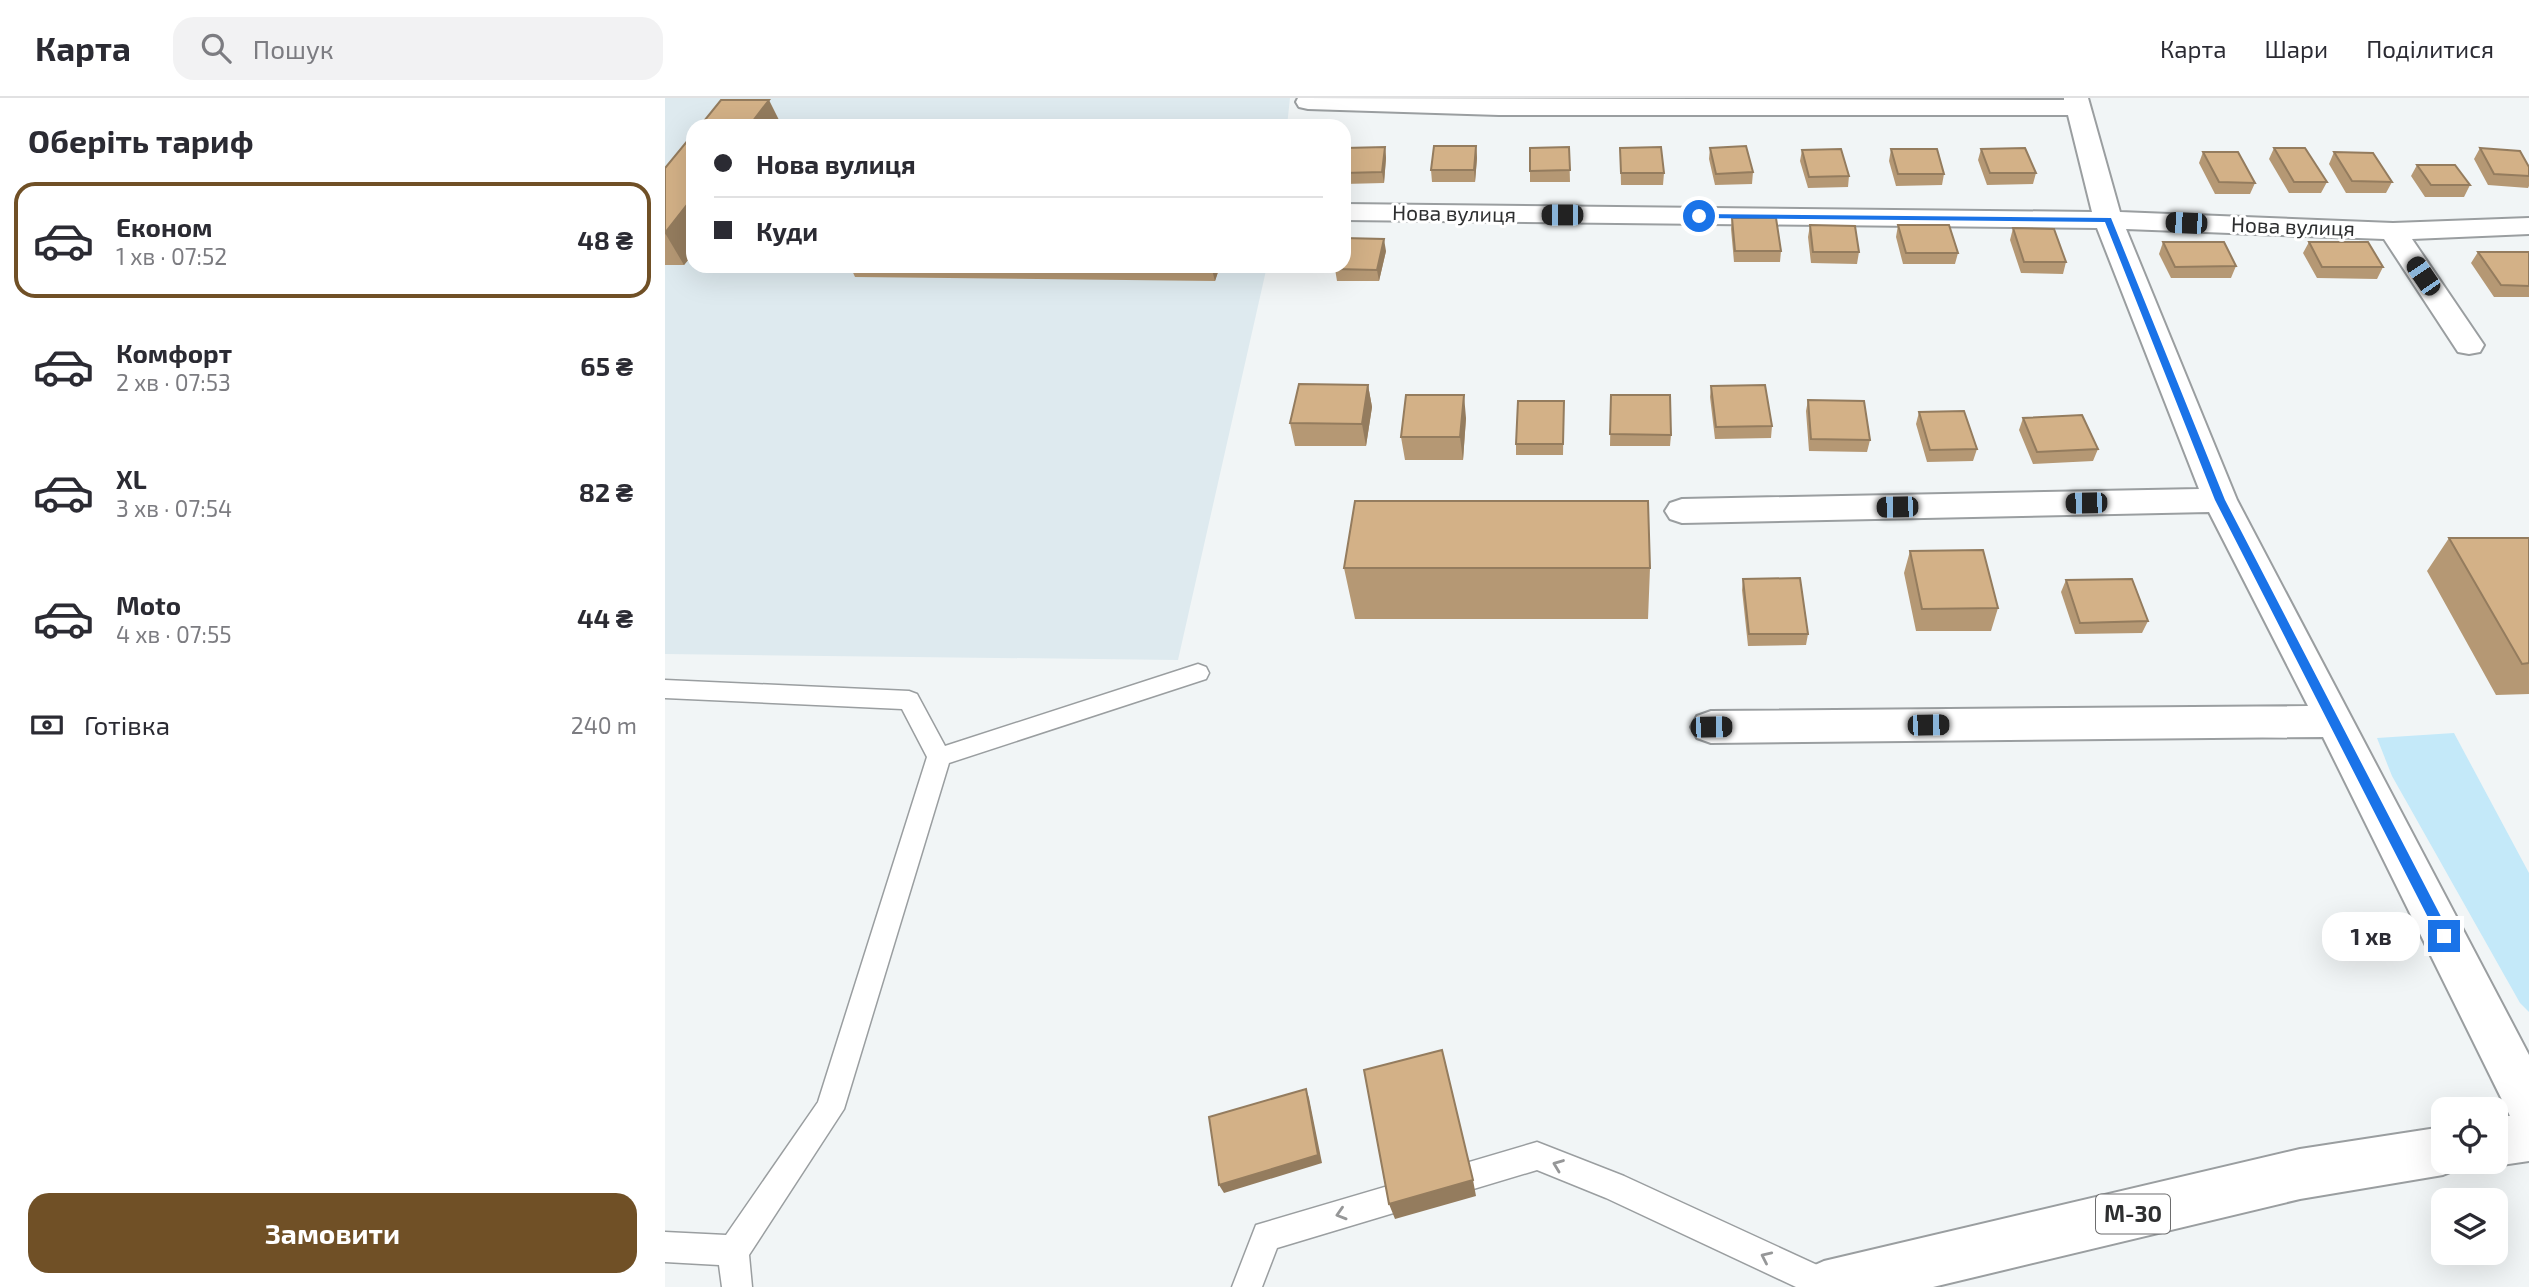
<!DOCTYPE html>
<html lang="uk">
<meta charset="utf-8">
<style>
:root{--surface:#fff;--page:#f2f2f3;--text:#2b2b33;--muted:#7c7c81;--line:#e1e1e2;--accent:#705026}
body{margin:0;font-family:"Exo 2",sans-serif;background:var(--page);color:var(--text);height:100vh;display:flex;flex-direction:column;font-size:26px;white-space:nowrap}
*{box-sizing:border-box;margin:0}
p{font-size:23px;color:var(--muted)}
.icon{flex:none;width:38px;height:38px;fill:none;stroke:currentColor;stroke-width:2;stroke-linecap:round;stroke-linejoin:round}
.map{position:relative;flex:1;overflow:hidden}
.sheet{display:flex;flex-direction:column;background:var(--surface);width:665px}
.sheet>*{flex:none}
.hud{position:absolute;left:21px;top:21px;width:665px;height:154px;border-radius:21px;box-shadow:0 7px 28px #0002;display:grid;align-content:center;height:154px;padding:0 28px;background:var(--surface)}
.buttons{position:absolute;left:1766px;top:999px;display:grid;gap:14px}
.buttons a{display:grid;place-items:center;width:77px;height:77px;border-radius:14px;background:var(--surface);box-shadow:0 7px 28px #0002;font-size:35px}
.end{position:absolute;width:32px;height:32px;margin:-16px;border:9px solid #1a73e8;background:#fff;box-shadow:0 0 0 4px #fff}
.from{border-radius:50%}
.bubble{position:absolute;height:49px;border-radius:21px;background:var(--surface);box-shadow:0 7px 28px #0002;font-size:23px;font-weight:700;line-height:49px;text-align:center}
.car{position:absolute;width:21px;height:42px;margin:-21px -10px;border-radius:9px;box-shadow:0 0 5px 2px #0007;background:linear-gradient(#222 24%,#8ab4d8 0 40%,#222 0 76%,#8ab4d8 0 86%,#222 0)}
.hud b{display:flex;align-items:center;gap:24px;height:66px;font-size:26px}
.hud b+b{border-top:2px solid var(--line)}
.hud i{width:18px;height:18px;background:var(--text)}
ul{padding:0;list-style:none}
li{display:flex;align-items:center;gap:21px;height:116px;margin:0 14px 10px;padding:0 14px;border:4px solid transparent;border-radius:21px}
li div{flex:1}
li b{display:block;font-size:26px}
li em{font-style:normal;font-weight:700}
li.current{border-color:var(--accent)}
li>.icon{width:63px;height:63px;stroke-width:1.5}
h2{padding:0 28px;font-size:32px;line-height:84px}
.pay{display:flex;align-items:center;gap:18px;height:77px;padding:0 28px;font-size:26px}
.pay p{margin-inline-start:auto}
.button{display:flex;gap:14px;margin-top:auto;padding:14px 28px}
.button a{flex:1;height:80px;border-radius:21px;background:var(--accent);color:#fff;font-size:28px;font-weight:700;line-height:80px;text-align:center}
header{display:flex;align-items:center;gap:42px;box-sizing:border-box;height:98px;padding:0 35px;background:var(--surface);border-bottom:2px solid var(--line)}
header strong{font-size:33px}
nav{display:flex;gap:38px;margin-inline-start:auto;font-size:24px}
.search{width:490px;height:63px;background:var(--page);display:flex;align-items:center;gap:18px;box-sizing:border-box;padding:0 24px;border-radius:21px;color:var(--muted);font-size:26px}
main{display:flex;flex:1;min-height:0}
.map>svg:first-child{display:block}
.built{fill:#deeaef}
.green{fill:#c4e9f9}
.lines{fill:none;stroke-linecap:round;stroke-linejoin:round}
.lane-casing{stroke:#9a9ea0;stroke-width:3}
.street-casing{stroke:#9a9ea0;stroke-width:4}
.highway-casing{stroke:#9a9ea0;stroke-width:4}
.lane{fill:#fff;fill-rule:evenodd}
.street{fill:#fff;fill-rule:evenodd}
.highway{fill:#fff;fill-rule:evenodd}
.wall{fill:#b59874}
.shaded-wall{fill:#947c5e}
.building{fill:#d3b187;stroke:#947c5e;stroke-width:2}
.oneway{stroke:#969798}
.route{fill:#1a73e8}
.labels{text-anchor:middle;stroke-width:6;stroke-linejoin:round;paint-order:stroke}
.far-street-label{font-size:21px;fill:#2e2f30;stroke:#fff}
.shield{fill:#fff;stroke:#6d6d6e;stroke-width:2}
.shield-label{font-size:23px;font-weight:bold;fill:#2e2f30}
</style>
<header>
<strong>Карта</strong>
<div class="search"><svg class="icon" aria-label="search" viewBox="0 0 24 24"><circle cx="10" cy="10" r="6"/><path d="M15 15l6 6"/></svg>Пошук</div>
<nav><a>Карта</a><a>Шари</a><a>Поділитися</a></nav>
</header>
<main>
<section class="sheet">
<h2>Оберіть тариф</h2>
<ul>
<li class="current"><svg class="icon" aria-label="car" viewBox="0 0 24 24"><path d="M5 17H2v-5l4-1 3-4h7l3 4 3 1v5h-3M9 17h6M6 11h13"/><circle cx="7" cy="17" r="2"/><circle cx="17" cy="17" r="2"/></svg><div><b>Економ</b><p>1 хв · 07:52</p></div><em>48 ₴</em></li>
<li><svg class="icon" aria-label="car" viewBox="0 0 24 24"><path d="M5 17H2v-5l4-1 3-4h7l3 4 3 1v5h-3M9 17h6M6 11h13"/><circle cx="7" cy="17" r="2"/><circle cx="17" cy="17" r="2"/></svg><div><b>Комфорт</b><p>2 хв · 07:53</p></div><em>65 ₴</em></li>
<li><svg class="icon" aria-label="car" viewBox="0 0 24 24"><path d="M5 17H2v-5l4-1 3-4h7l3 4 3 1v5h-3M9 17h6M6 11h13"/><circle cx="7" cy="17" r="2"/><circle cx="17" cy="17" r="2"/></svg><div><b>XL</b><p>3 хв · 07:54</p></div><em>82 ₴</em></li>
<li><svg class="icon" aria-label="car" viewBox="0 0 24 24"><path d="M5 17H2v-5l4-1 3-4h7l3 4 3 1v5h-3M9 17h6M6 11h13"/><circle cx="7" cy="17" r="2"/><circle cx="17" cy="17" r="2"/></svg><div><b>Moto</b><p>4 хв · 07:55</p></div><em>44 ₴</em></li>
</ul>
<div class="pay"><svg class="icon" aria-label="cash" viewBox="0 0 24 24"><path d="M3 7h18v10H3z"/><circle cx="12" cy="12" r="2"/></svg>Готівка<p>240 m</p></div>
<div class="button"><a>Замовити</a></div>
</section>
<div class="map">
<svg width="1864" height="1189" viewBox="0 0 1864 1189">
<rect width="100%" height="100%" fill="#f1f5f6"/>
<path class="built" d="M0,0h625l-3,28h-594v140h574l-89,394 -513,-6z"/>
<path class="green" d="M1789,635l75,140v139l-9,-9 -128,-227 -15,-38z"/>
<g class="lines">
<defs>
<path id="lane" d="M533,566l8,3 3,6 -3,6 -257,84 -105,346 -95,146 3,32h-30l-3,-22 -54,-3v-30l61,3 92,-133 109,-345 -25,-48 -237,-11v-18l244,11 8,3 28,52z
M872,1044l87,34 215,99 4,12h-47l-190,-89 -69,-28 -260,78 -15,39h-30l24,-62z"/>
<path id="street" d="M633,0l766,2v-2h24l32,114 273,11 136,-5v16l-117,5 72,106 -4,7 -11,2 -11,-2 -74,-113 -258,-10 111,271 292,555v72l-17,-7 -189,-383 -612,6 -14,-5 -6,-11 6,-11 14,-5 597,-5 -99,-194 -527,11 -12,-4 -5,-8 5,-8 12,-4 517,-10 -102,-261 -753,-8v-16l748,8 -24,-97h-569l-191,-6 -9,-2 -3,-5z"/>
<path id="highway" d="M1864,1015v48l-34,5 -10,-4h10v-44z
M1778,1029v35h20l-3,6 -17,7 -143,24 -367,88h-135l8,-18 18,-8 476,-112z"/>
</defs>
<use href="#lane" class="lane-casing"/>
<use href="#street" class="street-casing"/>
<use href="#highway" class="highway-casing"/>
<use href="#lane" class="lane"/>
<use href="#street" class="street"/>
<use href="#highway" class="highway"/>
</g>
<path class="wall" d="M28,36v120l-9,11h-19v-97z
M811,48l1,12 -2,24h-43l-1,-12z
M720,49l1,11 -2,25 -40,1v-31z
M904,49l1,35h-40v-11z
M955,50l44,25 -1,12h-42z
M1045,50l43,24 -1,12 -37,1 -6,-26z
M1609,50l53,34 -6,11h-32l-20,-34z
M1815,50l49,19v19l-1,2 -40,-3 -14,-26z
M1226,51l53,25 -2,11 -46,1 -7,-25z
M1316,51l55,24 -3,11 -46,1 -9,-25z
M1137,52l47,26 -1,11 -40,1 -8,-27z
M1538,54l52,31 -5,11h-35l-16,-31z
M1669,54l58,30 -6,11h-40l-17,-29z
M1752,67l53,20 -6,12h-39l-14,-21z
M1067,120l49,33 -1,11h-46l-3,-33z
M1145,127l49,27 -2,12 -46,-1 -3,-26z
M1233,127l60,28 -3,11h-52l-7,-27z
M1348,130l53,34 -3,12 -42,-1 -11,-33z
M1498,144l73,24 -5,12h-60l-12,-24z
M1644,144l74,25 -6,12 -60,-1 -14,-25z
M721,153l-7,30h-42l-2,-12z
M1813,154h51v45h-35l-23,-34z
M185,168h370l-5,15 -360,-4z
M703,287l4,22 -6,39h-71l-5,-23z
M1046,288l61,40 -1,12 -56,1 -5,-42z
M946,297l60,40 -1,11h-60z
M1143,302l62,40 -3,12 -58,-1 -3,-40z
M899,303l-1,54h-47v-11z
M1254,314l58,37 -4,12 -46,1 -11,-38z
M801,320l-3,42h-58l-4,-23z
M1358,320l75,31 -5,12 -60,3 -14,-34z
M1784,440h80v156l-33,1 -69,-124z
M1245,453l88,57 -7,23h-75l-12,-58z
M679,470h306l-2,51h-293z
M1078,481l65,55 -2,11 -58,1 -6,-56z
M1401,482l82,41 -6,12 -67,1 -14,-42z"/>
<path class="shaded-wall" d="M104,2l13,26h-33z
M811,48l1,12 -2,24 -1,-12z
M720,49l1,11 -2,25 -2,-11z
M28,99v57l-9,11 -19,-32z
M719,141l2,12 -7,30 -2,-11z
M546,168h9l-5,15z
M703,287l4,22 -6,39 -4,-22z
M799,297l2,23 -3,42 -3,-23z
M641,991l3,9 13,65 -98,30 -5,-8z
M808,1082l3,16 -81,23 -6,-15z"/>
<path class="building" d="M56,2h48l-20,26h-49z
M28,36v63l-28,36v-65z
M769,48h42l-2,24h-43z
M1081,48l7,26 -37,2 -6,-26z
M720,49l-3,25 -38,1 1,-25z
M904,49l1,23 -40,1v-23z
M996,49l3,26h-43l-1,-25z
M1360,50l11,25h-46l-9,-24z
M1609,50h31l22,34h-33z
M1815,50l40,3 9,16v9l-35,-2z
M1176,51l8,27 -40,1 -7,-27z
M1226,51h46l7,25h-46z
M1538,54h35l17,31 -36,-1z
M1669,54l39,1 19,29 -40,-1z
M1752,67h38l15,20h-39z
M1067,120h44l5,33h-46z
M1145,127l45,1 4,26h-46z
M1233,127h51l9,28h-52z
M1348,130l41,1 12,33h-42z
M679,140l40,1 -7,31 -42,-1 1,-3h8z
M1498,144h61l12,24 -61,1z
M1644,144h59l15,25h-61z
M1813,154h51v34l-28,-1z
M634,286l69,1 -6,39 -72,-1z
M1100,287l7,41 -56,1 -5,-41z
M741,297h58l-4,42h-59z
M946,297h59l1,40 -61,-1z
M1143,302l56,1 6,39 -59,-1z
M853,303h46l-1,43h-47z
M1299,313l13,38 -47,1 -11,-38z
M1417,317l16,34 -61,3 -14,-34z
M690,403h293l2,67h-306z
M1784,440h80v125l-7,1z
M1318,452l15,58 -76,1 -12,-58z
M1135,480l8,56h-59l-6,-55z
M1467,481l16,42 -68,2 -14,-43z
M777,952l31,130 -84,24 -25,-134z
M641,991l12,66 -99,30 -10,-68z"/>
<defs><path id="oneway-chevron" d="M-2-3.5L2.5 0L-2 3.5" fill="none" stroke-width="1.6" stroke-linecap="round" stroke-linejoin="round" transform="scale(1.75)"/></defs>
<g class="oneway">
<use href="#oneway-chevron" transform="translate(893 1067) rotate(-159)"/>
<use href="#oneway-chevron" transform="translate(676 1116) rotate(163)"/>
<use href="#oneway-chevron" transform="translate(1101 1159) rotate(-155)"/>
</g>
<path class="route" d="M1031,116l415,4 114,282 224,432v9h-9l-225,-441 -110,-278 -406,-4z"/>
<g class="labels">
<g class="far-street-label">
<text transform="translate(789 116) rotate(1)" y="7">Нова вулиця</text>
<text transform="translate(1628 129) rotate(2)" y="7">Нова вулиця</text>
</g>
<rect class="shield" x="1431" y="1096.5" width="74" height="39" rx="5"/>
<g class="shield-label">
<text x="1468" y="1124">М-30</text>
</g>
</g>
</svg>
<div class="buttons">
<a><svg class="icon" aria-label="locate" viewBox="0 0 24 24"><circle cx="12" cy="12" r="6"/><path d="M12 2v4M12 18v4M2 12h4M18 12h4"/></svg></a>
<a><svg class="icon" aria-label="layers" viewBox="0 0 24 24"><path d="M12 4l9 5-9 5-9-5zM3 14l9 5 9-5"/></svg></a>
</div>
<i class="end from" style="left:1034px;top:118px"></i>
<i class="end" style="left:1779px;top:838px"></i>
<div class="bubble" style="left:1657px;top:814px;width:98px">1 хв</div>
<i class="car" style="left:897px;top:117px;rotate:270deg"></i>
<i class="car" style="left:1521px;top:125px;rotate:272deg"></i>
<i class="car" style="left:1758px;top:178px;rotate:326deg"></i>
<i class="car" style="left:1421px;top:405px;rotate:269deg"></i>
<i class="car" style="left:1232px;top:409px;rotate:269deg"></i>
<i class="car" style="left:1263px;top:627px;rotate:89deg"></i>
<i class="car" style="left:1046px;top:629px;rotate:89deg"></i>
<div class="hud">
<b><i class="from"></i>Нова вулиця</b>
<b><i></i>Куди</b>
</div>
</div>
</main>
